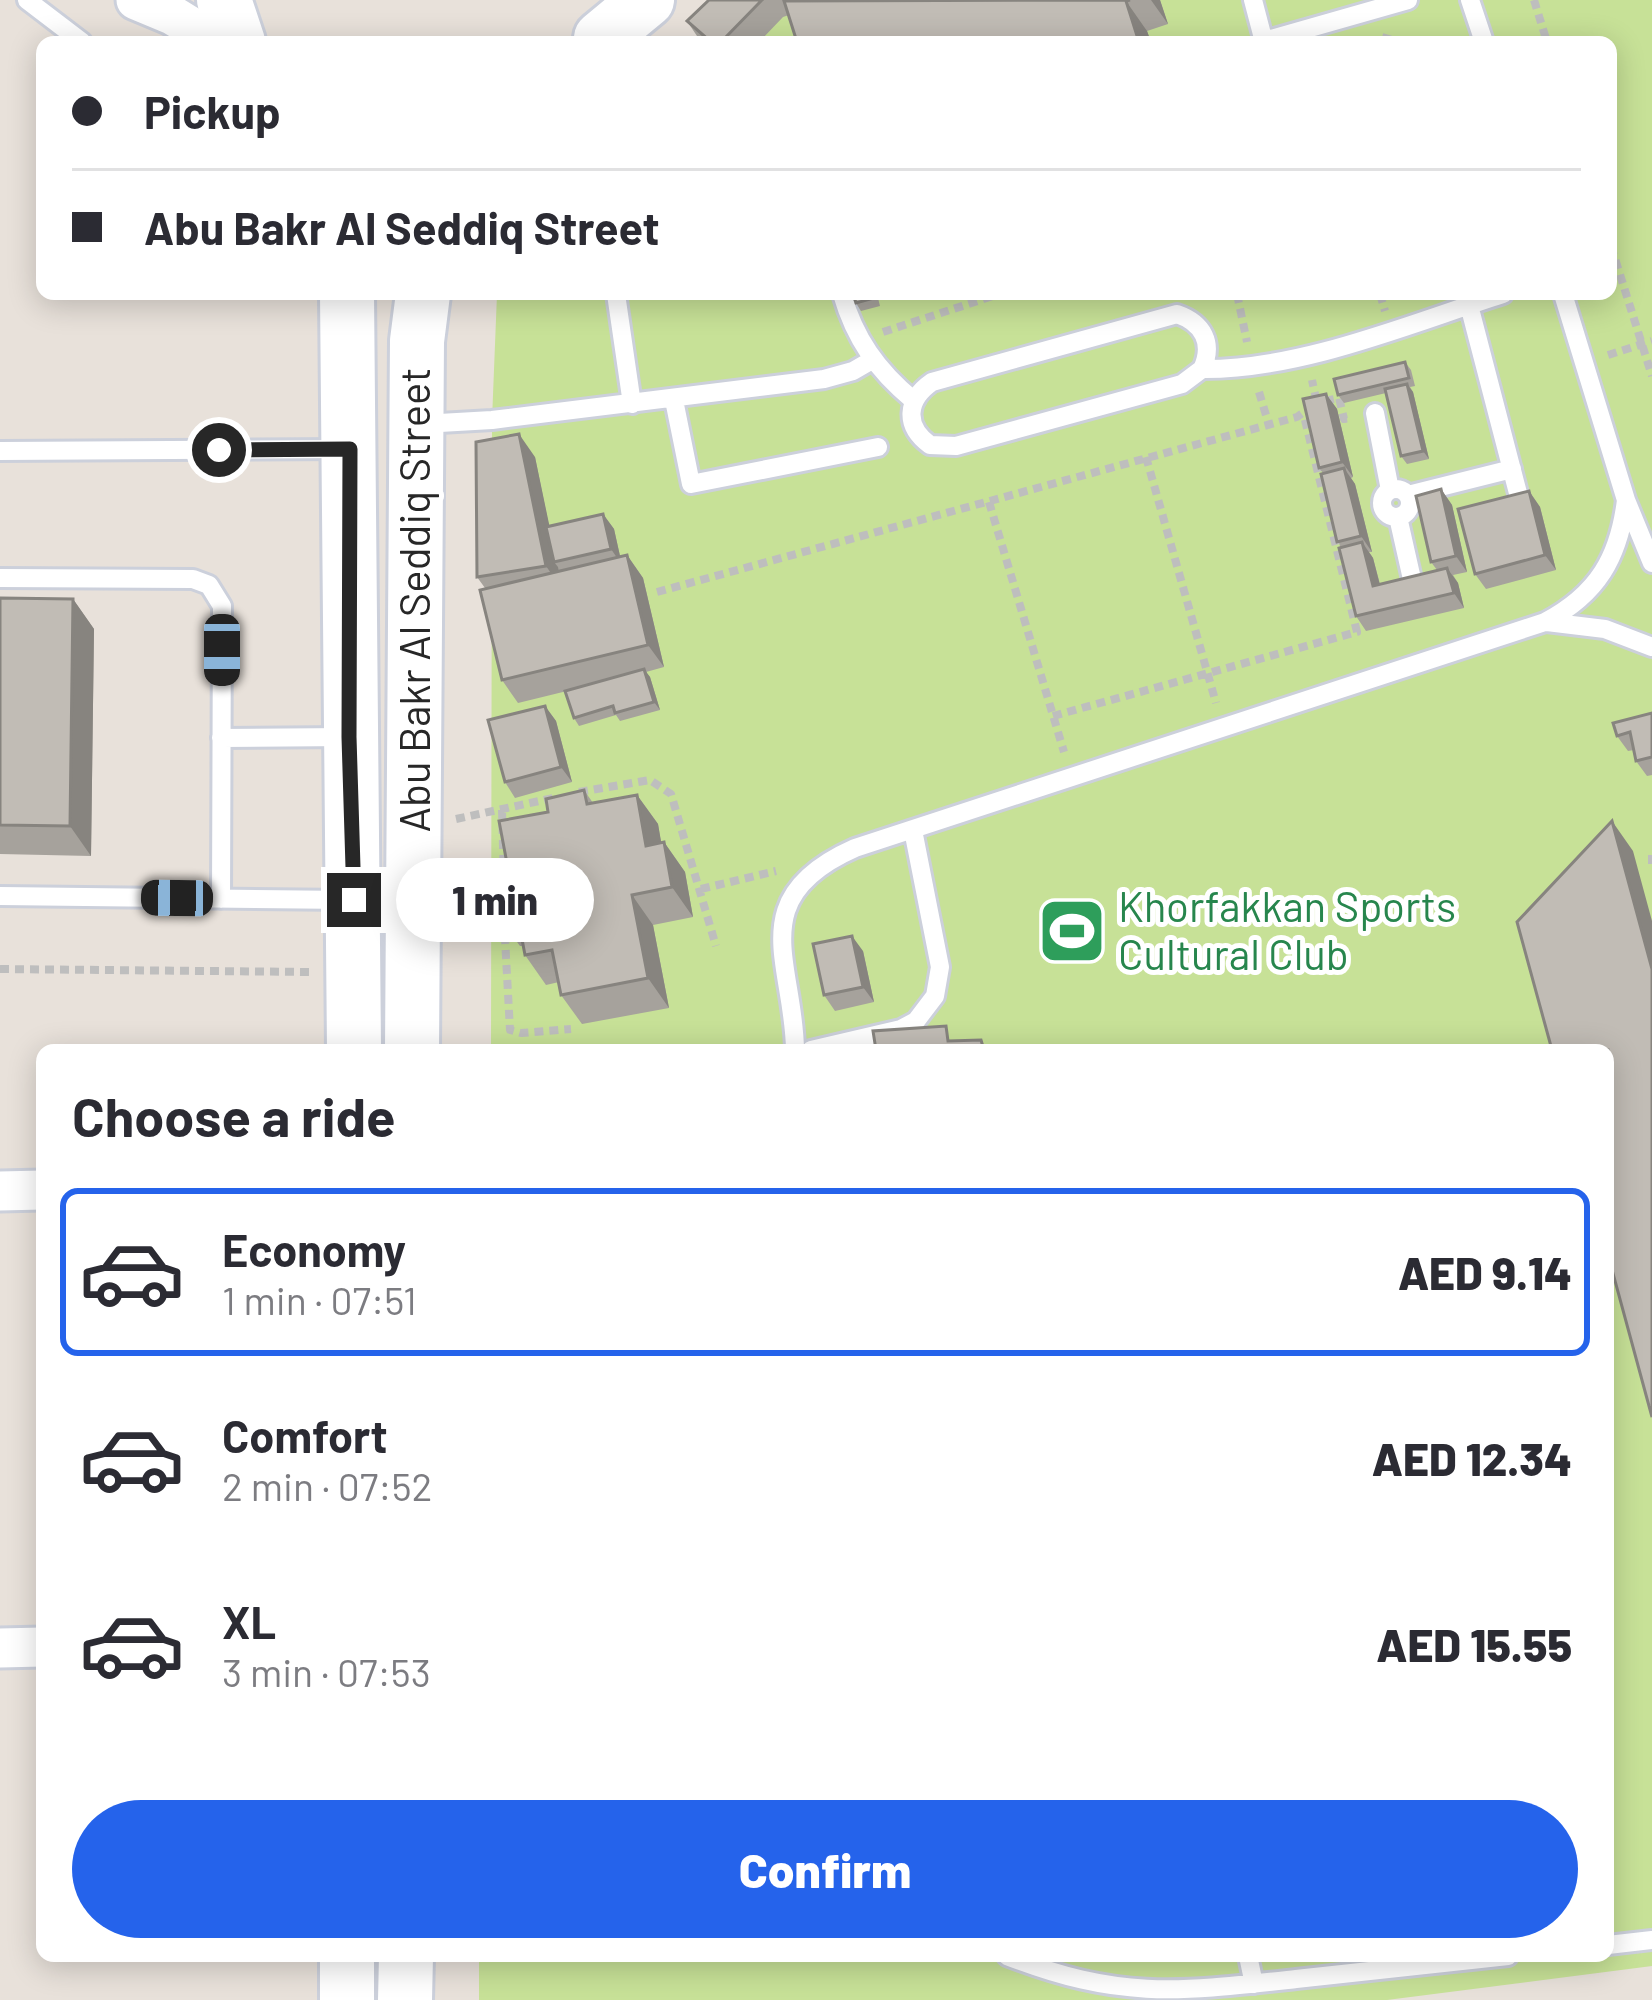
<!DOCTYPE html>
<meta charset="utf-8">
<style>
:root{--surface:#fff;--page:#f2f2f3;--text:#2b2b33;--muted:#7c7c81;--line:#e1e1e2;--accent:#2563eb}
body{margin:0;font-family:Barlow,sans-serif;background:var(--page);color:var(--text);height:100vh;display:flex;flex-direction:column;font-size:45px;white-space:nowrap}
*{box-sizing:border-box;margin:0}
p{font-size:39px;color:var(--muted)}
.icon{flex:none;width:66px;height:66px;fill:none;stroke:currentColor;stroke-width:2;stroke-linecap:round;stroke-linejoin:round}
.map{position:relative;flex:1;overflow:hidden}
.drawer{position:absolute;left:36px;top:1044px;width:1578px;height:918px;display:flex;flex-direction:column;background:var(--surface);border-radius:18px;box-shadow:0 6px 30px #0003}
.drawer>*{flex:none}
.banner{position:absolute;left:36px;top:36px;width:1581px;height:264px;border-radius:18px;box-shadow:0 6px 30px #0003;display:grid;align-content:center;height:264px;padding:0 36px;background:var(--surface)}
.end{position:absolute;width:54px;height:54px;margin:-27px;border:15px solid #272727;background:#fff;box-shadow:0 0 0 6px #fff}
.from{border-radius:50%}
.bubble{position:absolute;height:84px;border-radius:42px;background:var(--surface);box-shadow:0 6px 30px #0003;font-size:39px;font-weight:800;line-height:84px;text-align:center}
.car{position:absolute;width:36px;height:72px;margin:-36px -18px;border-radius:15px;box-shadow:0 0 9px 3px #0007;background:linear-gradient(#222 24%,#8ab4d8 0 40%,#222 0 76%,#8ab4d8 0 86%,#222 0)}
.banner b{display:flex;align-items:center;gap:42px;height:114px;font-size:45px}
.banner b+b{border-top:3px solid var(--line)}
.banner i{width:30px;height:30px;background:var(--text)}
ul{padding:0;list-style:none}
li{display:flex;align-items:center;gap:36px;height:168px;margin:0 24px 18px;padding:0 12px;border:6px solid transparent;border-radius:18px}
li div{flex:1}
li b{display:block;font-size:45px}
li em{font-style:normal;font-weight:800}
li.selected{border-color:var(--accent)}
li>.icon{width:108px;height:108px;stroke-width:1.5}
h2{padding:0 36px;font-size:54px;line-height:144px}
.primary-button{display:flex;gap:24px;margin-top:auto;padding:24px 36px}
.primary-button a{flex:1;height:138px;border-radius:72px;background:var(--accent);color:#fff;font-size:48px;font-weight:800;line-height:138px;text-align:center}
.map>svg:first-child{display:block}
.pitch{fill:#c7e197}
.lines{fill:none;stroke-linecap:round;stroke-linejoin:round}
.service-casing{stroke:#ccd0db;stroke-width:24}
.minor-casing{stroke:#ccd0db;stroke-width:45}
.secondary-casing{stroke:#ccd0db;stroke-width:60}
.path{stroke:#bebebe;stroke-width:8;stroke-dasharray:9 6;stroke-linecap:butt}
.service{stroke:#fff;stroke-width:18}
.minor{stroke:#fff;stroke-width:39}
.secondary{stroke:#fff;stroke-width:54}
.wall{fill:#a6a29c}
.shaded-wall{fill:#87847f}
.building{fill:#c1bcb5;stroke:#87847f;stroke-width:3}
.route{stroke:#272727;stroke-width:15}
.labels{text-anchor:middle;stroke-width:10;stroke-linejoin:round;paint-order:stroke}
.street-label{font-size:42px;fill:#272727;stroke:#fff}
.leisure-label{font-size:42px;fill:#27864d;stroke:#fff;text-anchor:start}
</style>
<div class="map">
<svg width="1652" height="2000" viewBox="0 0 1652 2000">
<rect width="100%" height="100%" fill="#e8e1da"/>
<path class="pitch" d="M748,0h904v1966l-265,34h-908v-44h1129v-906h-1117l1,-630 5,-126h1114v-252h-906z"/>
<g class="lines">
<defs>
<path id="service" d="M27,0l55,42
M1253,0l11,42
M1470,0l14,42
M1264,41l144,-41
M616,294l16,110
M842,294c13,45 35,76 71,106
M1563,294l63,206 26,63
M1469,305l50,192
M1177,314c26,9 37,29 25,55l-20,15 -226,62 -26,-1c-26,-19 -24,-45 2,-63z
M1202,369c99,1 207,-45 301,-75
M674,400l17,84 187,-37
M1375,413l15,77
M422,424l70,-4 332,-41 29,-8 19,-11
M0,451l343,-2
M1382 503a14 14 0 1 1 28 0a14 14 0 1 1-28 0Z
M1408,495l104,-26
M1398,517l16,71
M0,578l193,1 16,6 13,21 -1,293
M1547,622l58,7 47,18
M221,738l127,-1
M0,896l349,4
M795,1050c-1,-87 -53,-152 60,-202l690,-226c53,-28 74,-65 81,-122
M811,1050l90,-21 15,-8 19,-25 5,-29 -27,-137
M1608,1945l44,-5
M1007,1956c113,44 172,36 289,23 71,-8 141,-15 212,-23
M1248,1956l6,28"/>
<path id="minor" d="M136,0l36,15 44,27
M0,1191l42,-1
M0,1648l42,-1"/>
<path id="secondary" d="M224,0l14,42
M601,38l46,-38
M347,294l7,756
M412,1050l5,-709 6,-47
M347,2000v-44
M405,2000l1,-44"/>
</defs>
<use href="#service" class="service-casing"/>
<use href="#minor" class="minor-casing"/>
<use href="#secondary" class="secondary-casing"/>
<path class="path" d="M1534,0l13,42
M1382,37l16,5
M1611,246l41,130
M1237,294l10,48
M1380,294l5,17
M883,332l116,-38
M1608,355l44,-14
M1259,392l10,33
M1325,401l14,-3 5,21 8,-1
M1146,457l70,246
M989,502l75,250
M657,592l640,-175 20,-14 -5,-23
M1053,716l304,-84 -53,-216
M579,792l71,-12 21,14 45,152
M502,810l2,71
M456,819l97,-21
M1652,855v13
M701,889l75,-18
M504,920l6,110 11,3 50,-4
M0,969l310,3"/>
<use href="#service" class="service"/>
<use href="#minor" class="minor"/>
<use href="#secondary" class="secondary"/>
</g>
<path class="wall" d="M709,0h451l8,24 -21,7 4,11h-354l-8,-27 -6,2 -24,25h-58l-14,-21z
M853,294h24l3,12 -19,5 -5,-8z
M1405,362l6,8 4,16 -5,1 3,5 16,67 -22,5 -6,-8 -15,-63 -42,10 -6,-8z
M1326,394l11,15 16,68 -2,1 4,6 17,68h-3l4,6 7,26 57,-14 -6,-8 10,-73 11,16 15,67 -14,3 5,8 6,25 -98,23 -10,-15 -33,-143 -4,-5z
M535,457l14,69 54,-12 11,15 6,27 7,-1 16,23 21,89 -18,5 4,5 10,33 -40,11 -4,-6 -37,11 -5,-8 -7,-27 -49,12 -16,-23 -17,-92 -8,-11z
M1529,491l11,16 16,63 -70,19 -11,-15z
M0,598l73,1 21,30 -3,227 -91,-2z
M545,706l11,15 16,61 -57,16 -10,-16z
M1652,713v62l-5,1 -11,-15 -2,-11 -6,1 -11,-15z
M584,790l9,13 44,-8 21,29 3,19 3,-1 21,30 8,45 -40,8 16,83 -87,16 -21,-29 -2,-13 -13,3 -21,-30 -2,-9h-3l-21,-29 10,-43 39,-62z
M863,951l11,51 -39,9 -11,-16z"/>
<path class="shaded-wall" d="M1151,0h9l8,24z
M1126,1l21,30 4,11h-12z
M1407,384l6,8 16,67 -6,-8z
M1326,394l11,15 16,68 -11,-15z
M519,434l16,23 22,105h-3l4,5 4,22 -16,-23z
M1344,468l11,16 17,68 -11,-16z
M1441,489l11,16 15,67 -11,-16z
M1529,491l11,16 16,63 -11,-15z
M603,514l11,15 8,36 -11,-16z
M1362,542l11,16 11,43 -11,-15z
M627,555l16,23 21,89 -16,-22z
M1447,568l11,15 6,25 -10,-15z
M73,599l21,30 -3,227 -21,-30z
M644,669l6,8 10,33 -6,-8z
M545,706l11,15 16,61 -11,-15z
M637,795l21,29 9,51 -21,-29z
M1612,821l21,30 19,70v48z
M664,842l21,30 8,45 -21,-30z
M632,895l21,30 16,83 -21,-30z
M852,936l11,15 11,51 -11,-15z"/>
<path class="building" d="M709,0h53l-41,42h-10l-24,-21z
M1130,0l-4,1 13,41h-342l-13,-41z
M853,294h20l1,4 -18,5z
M1405,362l4,16 -71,17 -4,-16z
M1407,384l16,67 -22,5 -16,-67z
M1326,394l16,68 -23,6 -16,-69z
M519,434l27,132 -69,11 -1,-135z
M1344,468l17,68 -24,6 -16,-68z
M1441,489l15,67 -25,6 -15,-66z
M1529,491l16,64 -70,19 -17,-65z
M603,514l8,35 -57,13 -8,-35z
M1362,542l11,44 74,-18 7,25 -98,23 -17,-68z
M627,555l21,90 -146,35 -22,-90z
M0,598l73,1 -3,227 -70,-1z
M644,669l10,33 -39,11 -2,-7 -39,12 -9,-27z
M545,706l16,61 -56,15 -17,-62z
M1652,713v44l-16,4 -6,-29 -13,4 -4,-13z
M584,790l3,14 50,-9 9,51 18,-4 8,45 -40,8 16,83 -87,17 -9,-45 -27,5 -8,-42 -18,4 -8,-39 18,-4 -10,-53 49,-9 -2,-13z
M1612,821l40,148v448l-44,-162v-205h-56l-35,-128z
M852,936l11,51 -39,8 -11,-51z
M946,1026l2,15 33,-1 3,10h-108l-3,-19z"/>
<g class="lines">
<path class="route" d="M219,450l131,-1 -1,288 5,163"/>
</g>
<defs>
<symbol id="stadium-square" viewBox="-11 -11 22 22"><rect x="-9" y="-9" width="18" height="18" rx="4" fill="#2e9e5b" stroke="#fff"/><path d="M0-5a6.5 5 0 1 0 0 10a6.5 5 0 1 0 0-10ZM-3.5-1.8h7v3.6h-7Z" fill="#fff"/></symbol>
</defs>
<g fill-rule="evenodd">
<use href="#stadium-square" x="1034" y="893" width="76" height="76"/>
</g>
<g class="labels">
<g class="street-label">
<text transform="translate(415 600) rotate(-90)" y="15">Abu Bakr Al Seddiq Street</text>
</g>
<g class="leisure-label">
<text x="1118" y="922">Khorfakkan Sports<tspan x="1118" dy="48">Cultural Club</tspan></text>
</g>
</g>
</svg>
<i class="end from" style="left:219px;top:450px"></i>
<i class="end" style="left:354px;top:900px"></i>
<div class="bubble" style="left:396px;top:858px;width:198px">1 min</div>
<i class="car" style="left:222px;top:650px;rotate:180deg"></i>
<i class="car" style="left:177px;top:898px;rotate:271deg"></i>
<div class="banner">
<b><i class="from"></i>Pickup</b>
<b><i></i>Abu Bakr Al Seddiq Street</b>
</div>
<section class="drawer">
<h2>Choose a ride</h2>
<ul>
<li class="selected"><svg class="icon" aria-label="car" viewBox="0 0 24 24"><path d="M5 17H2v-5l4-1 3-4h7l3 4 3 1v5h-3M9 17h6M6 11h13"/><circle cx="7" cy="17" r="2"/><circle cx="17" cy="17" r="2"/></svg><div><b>Economy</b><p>1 min · 07:51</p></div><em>AED 9.14</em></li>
<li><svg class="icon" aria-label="car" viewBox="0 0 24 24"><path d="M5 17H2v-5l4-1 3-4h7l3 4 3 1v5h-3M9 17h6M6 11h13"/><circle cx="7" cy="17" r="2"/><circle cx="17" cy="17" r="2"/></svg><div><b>Comfort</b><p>2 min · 07:52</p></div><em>AED 12.34</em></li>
<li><svg class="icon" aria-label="car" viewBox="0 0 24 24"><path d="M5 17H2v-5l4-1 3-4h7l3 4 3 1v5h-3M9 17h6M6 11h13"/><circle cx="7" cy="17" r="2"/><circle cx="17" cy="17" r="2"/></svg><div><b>XL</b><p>3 min · 07:53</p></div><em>AED 15.55</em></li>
</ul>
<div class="primary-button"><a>Confirm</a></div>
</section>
</div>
